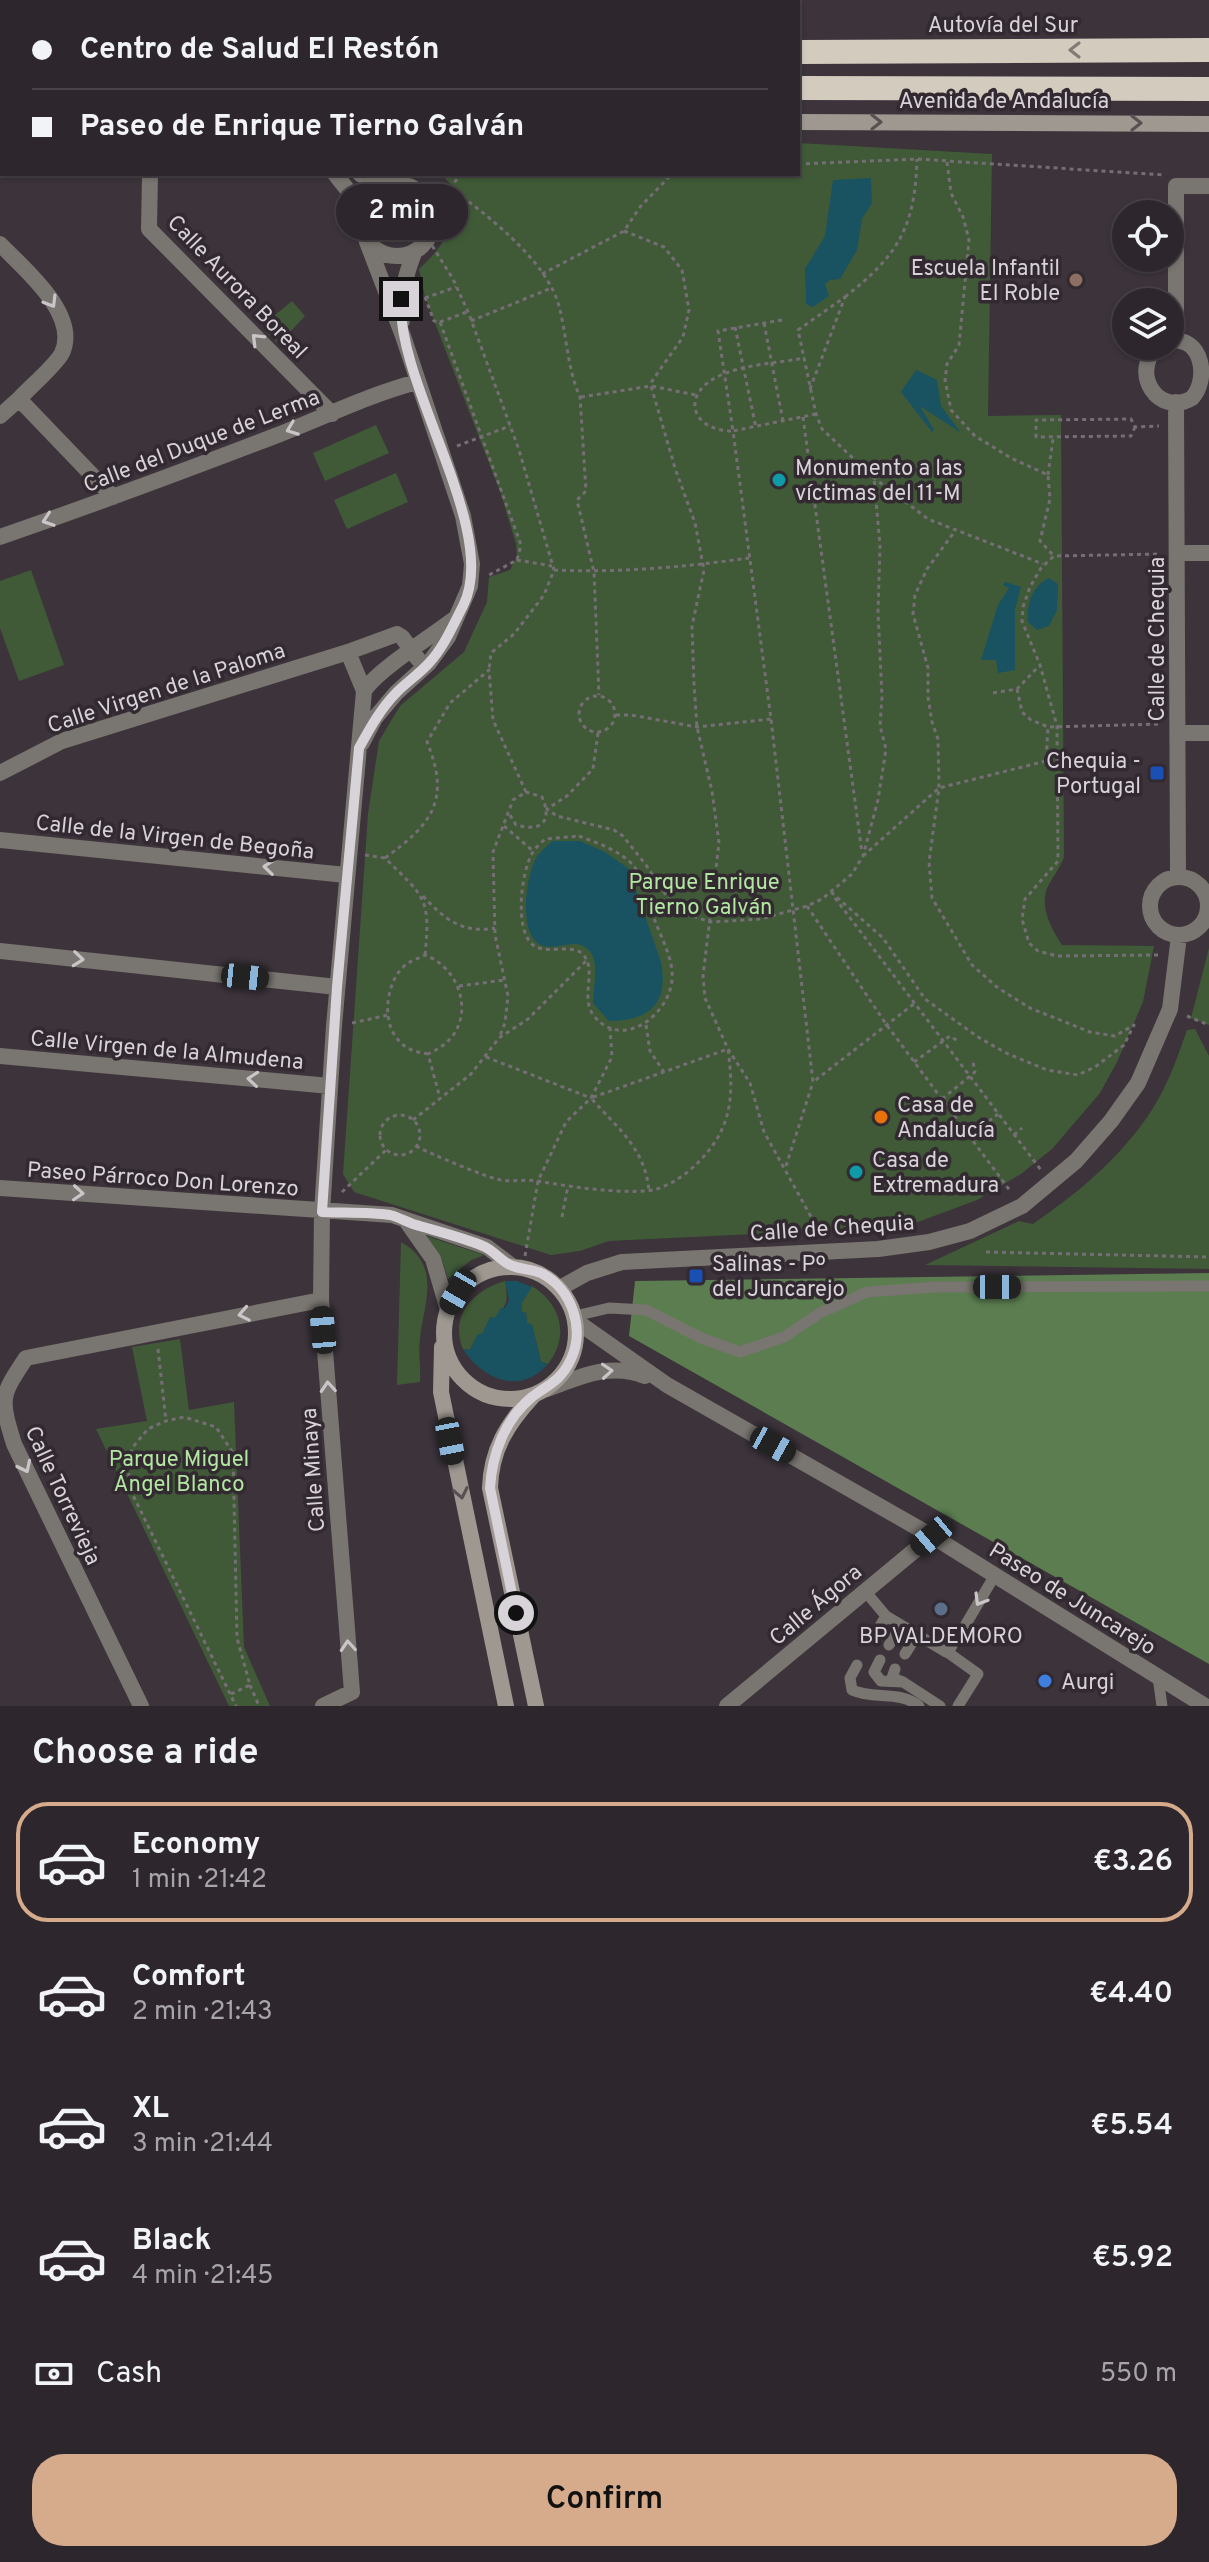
<!DOCTYPE html>
<meta charset="utf-8">
<style>
:root{--surface:#2d262c;--page:#352e34;--text:#f1f3f6;--muted:#a7a5a9;--line:#484348;--accent:#d6ab8b}
body{margin:0;font-family:Overpass,sans-serif;background:var(--page);color:var(--text);height:100vh;display:flex;flex-direction:column;font-size:30px;white-space:nowrap}
*{box-sizing:border-box;margin:0}
p{font-size:26px;color:var(--muted)}
.icon{flex:none;width:44px;height:44px;fill:none;stroke:currentColor;stroke-width:2;stroke-linecap:round;stroke-linejoin:round}
.map{position:relative;height:1706px;overflow:hidden}
.panel{display:flex;flex-direction:column;background:var(--surface);flex:1}
.panel>*{flex:none}
.guide{position:absolute;left:0px;top:0px;width:800px;height:176px;box-shadow:0 2px 6px #0004,0 0 0 2px var(--line);display:grid;align-content:center;height:176px;padding:0 32px;background:var(--surface)}
.buttons{position:absolute;left:1112px;top:200px;display:grid;gap:16px}
.buttons a{display:grid;place-items:center;width:72px;height:72px;border-radius:50%;background:var(--surface);box-shadow:0 2px 6px #0004,0 0 0 2px var(--line);font-size:40px}
.end{position:absolute;width:36px;height:36px;margin:-18px;border:10px solid #d8d3d8;background:#111;box-shadow:0 0 0 4px #111}
.from{border-radius:50%}
.bubble{position:absolute;height:56px;border-radius:28px;background:var(--surface);box-shadow:0 2px 6px #0004,0 0 0 2px var(--line);font-size:26px;font-weight:600;line-height:56px;text-align:center}
.car{position:absolute;width:24px;height:48px;margin:-24px -12px;border-radius:10px;box-shadow:0 0 6px 2px #0007;background:linear-gradient(#222 24%,#8ab4d8 0 40%,#222 0 76%,#8ab4d8 0 86%,#222 0)}
.guide b{display:flex;align-items:center;gap:28px;height:76px;font-size:30px}
.guide b+b{border-top:2px solid var(--line)}
.guide i{width:20px;height:20px;background:var(--text)}
ul{padding:0;list-style:none}
li{display:flex;align-items:center;gap:24px;height:120px;margin:0 16px 12px;padding:0 16px;border:4px solid transparent;border-radius:32px}
li div{flex:1}
li b{display:block;font-size:30px}
li em{font-style:normal;font-weight:600}
li.active{border-color:var(--accent)}
li>.icon{width:72px;height:72px;stroke-width:1.5}
h2{padding:0 32px;font-size:36px;line-height:96px}
.pay{display:flex;align-items:center;gap:20px;height:88px;padding:0 32px;font-size:30px}
.pay p{margin-inline-start:auto}
.action{display:flex;gap:16px;margin-top:auto;padding:16px 32px}
.action a{flex:1;height:92px;border-radius:32px;background:var(--accent);color:#111;font-size:32px;font-weight:600;line-height:92px;text-align:center}
.map>svg:first-child{display:block}
.green{fill:#405a38}
.forest{fill:#5b7d50}
.water{fill:#195261}
.lines{fill:none;stroke-linecap:round;stroke-linejoin:round}
.path{stroke:#766e75;stroke-width:3;stroke-dasharray:4 4;stroke-linecap:butt}
.lane{stroke:#797570;stroke-width:11}
.street{stroke:#797570;stroke-width:16}
.secondary{stroke:#9e9891;stroke-width:16}
.highway{stroke:#d4cbbf;stroke-width:24}
.oneway{stroke:#837a78}
.oneway2{stroke:#585053}
.oneway3{stroke:#cac5c8}
.route{stroke:#d8d3d8;stroke-width:10}
.education-dot{fill:#8d6e63;stroke:#322931;stroke-width:3}
.culture-dot{fill:#0f9aa8;stroke:#322931;stroke-width:3}
.transit-dot{fill:#1a4fb4;stroke:#322931;stroke-width:3}
.food-dot{fill:#e8710a;stroke:#322931;stroke-width:3}
.service-dot{fill:#5c6f8a;stroke:#322931;stroke-width:3}
.shop-dot{fill:#3f7fe0;stroke:#322931;stroke-width:3}
.labels{text-anchor:middle;stroke-width:7;stroke-linejoin:round;paint-order:stroke}
.street-label{font-size:22px;fill:#d8d3d8;stroke:#322931}
.poi-label{font-size:22px;fill:#d8d3d8;stroke:#322931;text-anchor:start}
.park-label{font-size:22px;fill:#b2e7a1;stroke:#322931}
</style>
<div class="map">
<svg width="1209" height="1706" viewBox="0 0 1209 1706">
<rect width="100%" height="100%" fill="#3c333b"/>
<path class="green" d="M798,143l194,11 -4,262 73,-1 3,442c-4,12 -14,23 -18,34 -5,19 6,39 16,54l92,1 -11,56 -26,60 -17,31 -48,56 -31,25 -44,26 -59,22 -43,6 -266,13 -29,10 -29,4 -197,-63 -11,-18 25,-360 11,-73 21,-35 64,-54 23,-50 2,-25 21,-7 7,-14 -1,-12 -15,-50 -76,-197 -6,-28c28,-26 33,-40 39,-77l-17,-18h357z
M292,301l13,15 -26,28 -13,-12 13,-12 -4,-5z
M376,425l13,28 -64,28 -12,-28z
M396,473l12,29 -61,27 -13,-29z
M31,570l33,95 -45,16 -19,-53v-47z
M1209,948v77l-18,-7z
M1195,1029l14,27v213l-284,-4 94,-44 14,3c49,-34 96,-73 126,-126 12,-22 20,-45 28,-68z
M426,1236l58,19 -14,6 -22,18 -6,-19z
M401,1242c41,23 23,61 19,96 -2,15 1,30 0,44l-23,3z
M505,1281c3,18 3,24 -10,37h-5l-8,17 -4,-1 -8,16 -7,-1c-14,-34 11,-59 42,-68z
M532,1286c29,18 38,50 16,78l-7,-2 -9,-37 -5,-2 -1,-10 -4,-1 -1,-9z
M180,1339l9,71 45,-8 10,245 26,59h-41l-133,-277 51,-8 -15,-74z"/>
<path class="forest" d="M1209,1273v391l-580,-328 6,-55z"/>
<path class="water" d="M871,178l1,25 -10,16 -5,31 -17,29 -10,1 -5,4 4,12 -16,11 -7,-3 -1,-35 20,-33 8,-56z
M378 217a19 19 0 1 1 38 0a19 19 0 1 1-38 0Z
M916,370l21,10 4,26 20,27 -41,-27 14,24 -2,2 -31,-40z
M1049,578l9,6 -1,26 -8,16 -12,4 -9,-8c-2,-18 4,-36 21,-44z
M1005,582l16,5 -6,23v60l-17,3 -2,-13h-15l17,-55 11,-17 -6,-3z
M580,841l25,11 24,17 32,93c8,42 -12,59 -52,59l-16,-18c0,-14 6,-38 -2,-50 -14,-20 -36,1 -52,-9 -21,-13 -13,-72 -1,-89 4,-5 10,-9 14,-14z
M505,1281h12l15,6 -10,16v9l4,1 1,10 5,1 9,38 7,2c-28,32 -66,15 -85,-15l7,1 8,-16h4l8,-17 5,1 6,-10h4l4,-8z"/>
<g class="lines">
<path class="path" d="M947,162l4,31 12,24 6,23 -10,105 -12,19 -2,16 6,30 24,26 36,22 37,17 2,24 -10,42 14,15
M798,164l119,-5 247,16
M450,187c36,28 96,72 109,119 8,30 8,62 21,91l6,94 -9,9 17,72 5,123
M428,200l22,-13 12,-13
M624,231l40,16 18,23 7,40 -6,27 -31,44 -1,5 24,82 20,55 9,47 -12,56 2,58 3,43 15,64 7,52 -16,133 2,22 23,51 22,34 14,49 56,101
M428,239l25,40 16,35 50,136 35,120 -10,25 -30,39 -23,19 -2,17
M542,274l82,-43 16,-24 32,-33
M425,297l9,24 6,1 81,223 -4,15 -28,15
M845,297c53,-42 70,-69 72,-138
M425,298l31,-11
M782,320l-64,11 15,100c-42,0 -53,-37 -14,-55 25,-12 59,-13 86,-18
M471,321l78,-32
M440,322l27,-10
M764,323l19,98
M735,327l21,101
M810,389l35,-92 -47,33 18,84 6,15 52,49 54,41 115,45
M581,397l70,-11 45,9
M816,414l-83,17 38,288 42,363 102,-79
M803,417l59,436
M1135,427l-4,9 -95,1v-17l95,-1 4,8 24,-1
M457,446l53,-20
M1048,475l5,-36
M517,560l35,6
M554,570c65,3 131,-3 195,-12
M1017,689l5,23 9,8 17,7 114,-3
M993,693l24,-4 22,-23
M579 714a18 18 0 1 1 36 0a18 18 0 1 1-36 0Z
M616,715h15l66,12 74,-8
M598,733l-5,36 -26,27 -20,13 10,7 57,14 9,6 23,29 26,39 15,10 23,8 51,-3 46,-13 15,-7 30,-25 11,-18 15,-56 8,-51 -6,-23 2,-29 -4,-85 2,-66 -6,-68
M510,815l6,10c25,7 37,-3 26,-28l-16,-5
M504,826l29,25
M579,836c18,7 40,14 54,29 9,10 17,42 22,56 7,18 19,40 17,59 -3,35 -50,71 -78,36 -14,-18 2,-43 -9,-59 -10,-16 -38,-1 -52,-12 -19,-15 -12,-74 0,-93 3,-5 8,-9 12,-13z
M365,855l20,3
M863,856l76,-68 107,-27 2,-34
M831,892l52,46 42,61 53,38 28,16 41,17 31,5 17,-8 29,-22 10,-20 -19,11 -25,-4 -60,-24 -32,-20 -26,-23 -40,-67 -3,-36 10,-74 -1,-49 -6,-17 -4,-25v-29l-15,-54 2,-19 12,-26 28,-38
M423,896c21,23 40,38 72,32
M835,898l206,272
M807,906l79,118 125,168
M425,955c6,-58 -1,-58 -40,-97 47,-34 66,-58 42,-116l23,-39 39,-33 4,50 33,72 -13,8 -20,52 2,83 13,61 -3,27 -6,15
M1158,955l-101,1 -19,-5 -9,-8 -7,-24 3,-20 33,-38 -1,-135 -17,-61 -18,-44 1,-14 7,-20 11,-19 13,-12 106,-2
M459,986l46,-6
M1187,1016l22,9
M352,1023l36,-8
M646,1025l4,26 14,21
M428,1054c-13,-2 -24,-5 -32,-17 -15,-19 -9,-60 12,-74 5,-3 11,-5 17,-8 30,11 48,50 29,79 -7,10 -16,15 -26,20l12,44
M486,1057l105,41
M914,1062l36,-26 8,5
M942,1099l33,-27 -2,-10
M380 1135a20 20 0 1 1 40 0a20 20 0 1 1-40 0Z
M413,1120l58,-46 28,-36 29,-19 58,-58
M1014,1135l8,-7
M970,1136l28,-22
M416,1146c10,6 74,33 85,34 12,2 24,-1 36,1 36,6 73,12 110,10 16,-2 31,-11 43,-21 41,-36 45,-69 38,-121l-137,49c27,31 54,50 58,93
M786,1166l27,-84
M342,1192l44,-42
M562,1217l6,-31
M986,1252l223,5
M525,1256l13,-75 28,-59 25,-24 21,-41 -2,-29
M158,1349l8,72
M250,1685l9,21
M231,1694l19,-9 -13,-47 -4,-185 -17,-26 -32,-10 -18,4 -18,8 -16,19 -4,17 2,24 106,217"/>
<path class="lane" d="M575,1316l34,-8 37,2 55,28 39,14 44,-15 36,-24 47,-21 70,-5 272,-1
M865,1591l21,25 60,36 6,-6
M966,1624l29,-49
M874,1636l12,-20
M889,1645l12,-20
M950,1651v3l28,20 -20,32
M905,1654l12,-19
M880,1660l-6,12 7,9 22,1 37,24
M857,1665l-7,13 2,12c22,10 47,0 67,16
M895,1669l-3,9 11,4
M1158,1677l4,29"/>
<path class="street" d="M433,2v-2
M0,130h2
M150,174l-1,55 183,185
M335,174l27,34
M360,174l24,12
M361 220a36 36 0 1 1 72 0a36 36 0 1 1-72 0Z
M0,244c23,24 80,70 62,109 -5,11 -34,36 -43,46
M402,321c-2,-25 3,-44 12,-68
M1176,340v-154h33
M1158,346c-29,27 1,72 34,52 17,-18 11,-62 -22,-57
M1176,402l2,475
M0,416l19,-17 94,98
M0,537c92,-32 184,-66 275,-101 47,-18 93,-41 142,-54
M1179,553h30
M348,652l16,39
M1178,733h31
M362,743l13,-25 21,-25 33,-30 19,-26 22,-51 2,-22 -9,-48 -60,-180 -36,-94
M0,773l62,-32 286,-89 49,-18 5,3 16,22
M0,840l346,35
M1150 906a29 29 0 1 1 58 0a29 29 0 1 1-58 0Z
M0,951l337,36
M0,1056l330,30
M0,1188l392,27 95,32 25,19
M407,1222l26,37 15,51
M560,1288l27,-15 35,-11 256,-13 51,-7 41,-11 52,-25 54,-45 35,-40 27,-38 32,-74 9,-73
M576,1321l91,64 265,151 273,170
M547,1389c33,-12 63,-27 98,-13
M141,1706l-127,-262c-14,-46 -14,-47 12,-86l295,-58
M323,1706l29,-14 -31,-392 1,-88 12,-186 30,-335c12,-20 68,-55 90,-72
M727,1706l205,-170"/>
<path class="secondary" d="M0,87h2
M798,122l411,2
M444 1333a66 66 0 1 1 132 0a66 66 0 1 1-132 0Z
M442,1347l-1,45 65,314
M533,1396c-26,28 -42,54 -43,92l46,218"/>
<path class="highway" d="M59,0l7,2
M218,0l9,2
M798,52l411,-2
M798,88l411,1"/>
</g>
<defs><path id="oneway-chevron" d="M-2-3.5L2.5 0L-2 3.5" fill="none" stroke-width="1.6" stroke-linecap="round" stroke-linejoin="round" transform="scale(2)"/></defs>
<use class="oneway" href="#oneway-chevron" transform="translate(1075 50) rotate(180)"/>
<g class="oneway2">
<use href="#oneway-chevron" transform="translate(876 122)"/>
<use href="#oneway-chevron" transform="translate(1136 123)"/>
<use href="#oneway-chevron" transform="translate(461 1493) rotate(78)"/>
</g>
<g class="oneway3">
<use href="#oneway-chevron" transform="translate(51 302) rotate(59)"/>
<use href="#oneway-chevron" transform="translate(257 339) rotate(-135)"/>
<use href="#oneway-chevron" transform="translate(292 429) rotate(159)"/>
<use href="#oneway-chevron" transform="translate(48 520) rotate(161)"/>
<use href="#oneway-chevron" transform="translate(269 867) rotate(-174)"/>
<use href="#oneway-chevron" transform="translate(78 959) rotate(6)"/>
<use href="#oneway-chevron" transform="translate(253 1079) rotate(-175)"/>
<use href="#oneway-chevron" transform="translate(78 1193) rotate(4)"/>
<use href="#oneway-chevron" transform="translate(244 1314) rotate(169)"/>
<use href="#oneway-chevron" transform="translate(607 1371) rotate(-4)"/>
<use href="#oneway-chevron" transform="translate(328 1387) rotate(-94)"/>
<use href="#oneway-chevron" transform="translate(25 1467) rotate(64)"/>
<use href="#oneway-chevron" transform="translate(980 1600) rotate(121)"/>
<use href="#oneway-chevron" transform="translate(348 1646) rotate(-94)"/>
</g>
<g class="lines">
<path class="route" d="M401,299c-5,87 100,232 62,307 -10,19 -19,41 -34,57 -10,11 -22,19 -32,29 -16,16 -27,36 -38,56l-22,239 -15,225c22,1 46,0 68,3 8,2 15,6 23,9 23,7 48,13 70,22 11,4 19,17 30,20 10,4 20,3 30,8 29,16 42,55 28,85 -10,22 -22,25 -39,38 -27,22 -40,57 -42,91l26,125"/>
</g>
<circle class="education-dot" cx="1076" cy="280" r="8"/>
<g class="culture-dot">
<circle cx="779" cy="480" r="8"/>
<circle cx="856" cy="1172" r="8"/>
</g>
<g class="transit-dot">
<rect x="1149" y="765" width="16" height="16" rx="4"/>
<rect x="688" y="1268" width="16" height="16" rx="4"/>
</g>
<circle class="food-dot" cx="881" cy="1117" r="8"/>
<circle class="service-dot" cx="941" cy="1609" r="8"/>
<circle class="shop-dot" cx="1045" cy="1681" r="8"/>
<g class="labels">
<g class="street-label">
<text x="1003" y="32">Autovía del Sur</text>
<text x="1004" y="108">Avenida de Andalucía</text>
<text transform="translate(238 286) rotate(46)" y="8">Calle Aurora Boreal</text>
<text transform="translate(201 440) rotate(-21)" y="8">Calle del Duque de Lerma</text>
<text transform="translate(1156 639) rotate(-90)" y="8">Calle de Chequia</text>
<text transform="translate(166 687) rotate(-18)" y="8">Calle Virgen de la Paloma</text>
<text transform="translate(175 836) rotate(6)" y="8">Calle de la Virgen de Begoña</text>
<text transform="translate(167 1049) rotate(5)" y="8">Calle Virgen de la Almudena</text>
<text transform="translate(163 1178) rotate(4)" y="8">Paseo Párroco Don Lorenzo</text>
<text transform="translate(832 1227) rotate(-4)" y="8">Calle de Chequia</text>
<text transform="translate(312 1470) rotate(-94)" y="8">Calle Minaya</text>
<text transform="translate(64 1495) rotate(65)" y="8">Calle Torrevieja</text>
<text transform="translate(1073 1598) rotate(32)" y="8">Paseo de Juncarejo</text>
<text transform="translate(815 1604) rotate(-40)" y="8">Calle Ágora</text>
</g>
<g class="poi-label">
<text x="1060" y="275" text-anchor="end">Escuela Infantil<tspan x="1060" dy="25">El Roble</tspan></text>
<text x="795" y="475">Monumento a las<tspan x="795" dy="25">víctimas del 11-M</tspan></text>
<text x="1141" y="768" text-anchor="end">Chequia -<tspan x="1141" dy="25">Portugal</tspan></text>
<text x="897" y="1112">Casa de<tspan x="897" dy="25">Andalucía</tspan></text>
<text x="872" y="1167">Casa de<tspan x="872" dy="25">Extremadura</tspan></text>
<text x="712" y="1271">Salinas - Pº<tspan x="712" dy="25">del Juncarejo</tspan></text>
<text x="941" y="1643" text-anchor="middle">BP VALDEMORO</text>
<text x="1061" y="1689">Aurgi</text>
</g>
<g class="park-label">
<text x="704" y="889">Parque Enrique<tspan x="704" dy="25">Tierno Galván</tspan></text>
<text x="179" y="1466">Parque Miguel<tspan x="179" dy="25">Ángel Blanco</tspan></text>
</g>
</g>
</svg>
<div class="buttons">
<a><svg class="icon" aria-label="locate" viewBox="0 0 24 24"><circle cx="12" cy="12" r="6"/><path d="M12 2v4M12 18v4M2 12h4M18 12h4"/></svg></a>
<a><svg class="icon" aria-label="layers" viewBox="0 0 24 24"><path d="M12 4l9 5-9 5-9-5zM3 14l9 5 9-5"/></svg></a>
</div>
<i class="end from" style="left:516px;top:1613px"></i>
<i class="end" style="left:401px;top:299px"></i>
<div class="bubble" style="left:336px;top:184px;width:132px">2 min</div>
<i class="car" style="left:245px;top:977px;rotate:96deg"></i>
<i class="car" style="left:997px;top:1287px;rotate:90deg"></i>
<i class="car" style="left:458px;top:1292px;rotate:210deg"></i>
<i class="car" style="left:323px;top:1330px;rotate:355deg"></i>
<i class="car" style="left:450px;top:1441px;rotate:169deg"></i>
<i class="car" style="left:773px;top:1445px;rotate:119deg"></i>
<i class="car" style="left:932px;top:1536px;rotate:230deg"></i>
<div class="guide">
<b><i class="from"></i>Centro de Salud El Restón</b>
<b><i></i>Paseo de Enrique Tierno Galván</b>
</div>
</div>
<section class="panel">
<h2>Choose a ride</h2>
<ul>
<li class="active"><svg class="icon" aria-label="car" viewBox="0 0 24 24"><path d="M5 17H2v-5l4-1 3-4h7l3 4 3 1v5h-3M9 17h6M6 11h13"/><circle cx="7" cy="17" r="2"/><circle cx="17" cy="17" r="2"/></svg><div><b>Economy</b><p>1 min · 21:42</p></div><em>€3.26</em></li>
<li><svg class="icon" aria-label="car" viewBox="0 0 24 24"><path d="M5 17H2v-5l4-1 3-4h7l3 4 3 1v5h-3M9 17h6M6 11h13"/><circle cx="7" cy="17" r="2"/><circle cx="17" cy="17" r="2"/></svg><div><b>Comfort</b><p>2 min · 21:43</p></div><em>€4.40</em></li>
<li><svg class="icon" aria-label="car" viewBox="0 0 24 24"><path d="M5 17H2v-5l4-1 3-4h7l3 4 3 1v5h-3M9 17h6M6 11h13"/><circle cx="7" cy="17" r="2"/><circle cx="17" cy="17" r="2"/></svg><div><b>XL</b><p>3 min · 21:44</p></div><em>€5.54</em></li>
<li><svg class="icon" aria-label="car" viewBox="0 0 24 24"><path d="M5 17H2v-5l4-1 3-4h7l3 4 3 1v5h-3M9 17h6M6 11h13"/><circle cx="7" cy="17" r="2"/><circle cx="17" cy="17" r="2"/></svg><div><b>Black</b><p>4 min · 21:45</p></div><em>€5.92</em></li>
</ul>
<div class="pay"><svg class="icon" aria-label="cash" viewBox="0 0 24 24"><path d="M3 7h18v10H3z"/><circle cx="12" cy="12" r="2"/></svg>Cash<p>550 m</p></div>
<div class="action"><a>Confirm</a></div>
</section>
